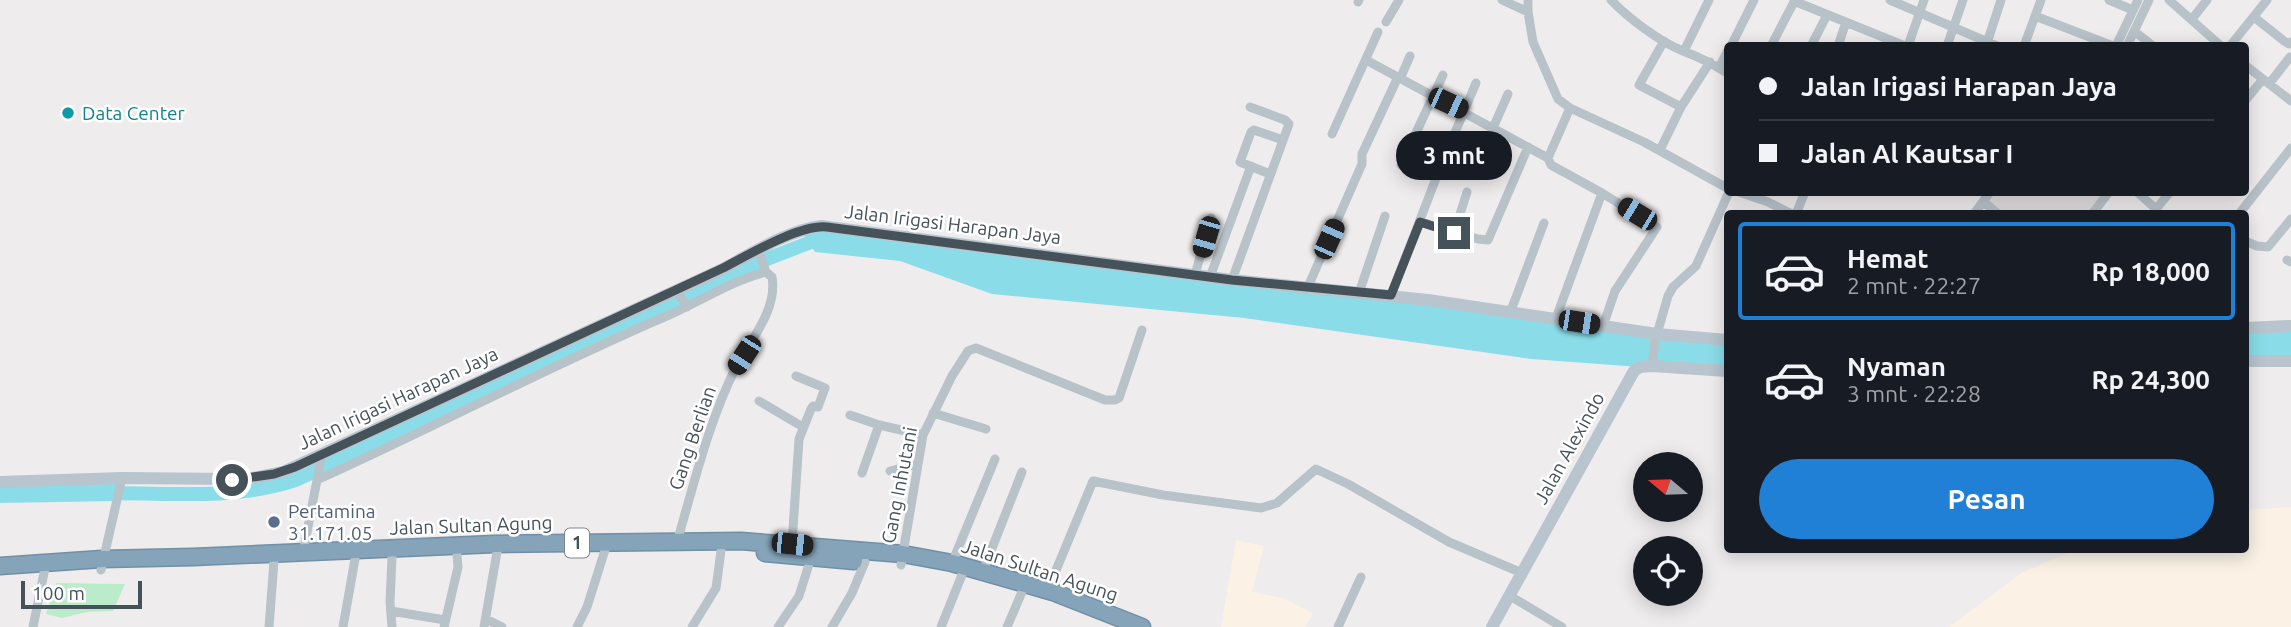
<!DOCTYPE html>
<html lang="id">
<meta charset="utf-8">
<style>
:root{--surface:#171b24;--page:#20242c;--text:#f1f3f6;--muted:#9ea1a6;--line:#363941;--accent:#2080d6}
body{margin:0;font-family:Ubuntu,sans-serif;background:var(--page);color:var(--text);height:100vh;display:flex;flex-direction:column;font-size:26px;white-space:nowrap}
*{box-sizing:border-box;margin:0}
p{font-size:23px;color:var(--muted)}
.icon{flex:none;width:38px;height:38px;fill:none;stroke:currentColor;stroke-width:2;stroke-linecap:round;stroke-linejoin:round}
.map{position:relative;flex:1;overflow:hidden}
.drawer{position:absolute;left:1724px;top:210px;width:525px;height:343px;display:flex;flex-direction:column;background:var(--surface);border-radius:7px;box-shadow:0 4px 18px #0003}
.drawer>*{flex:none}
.banner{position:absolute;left:1724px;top:42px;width:525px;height:154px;border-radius:7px;box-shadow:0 4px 18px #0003;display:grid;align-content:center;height:154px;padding:0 35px;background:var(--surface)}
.needle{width:46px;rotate:289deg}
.controls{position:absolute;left:1633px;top:452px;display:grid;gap:14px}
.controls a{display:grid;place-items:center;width:70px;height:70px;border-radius:50%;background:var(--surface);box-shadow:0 4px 18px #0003;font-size:35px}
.scale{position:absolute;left:21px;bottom:18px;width:121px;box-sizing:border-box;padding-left:7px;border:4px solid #465259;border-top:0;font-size:19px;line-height:24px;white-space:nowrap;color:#465259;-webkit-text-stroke:5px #fff;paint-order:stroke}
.end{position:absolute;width:32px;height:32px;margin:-16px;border:9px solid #465259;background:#fff;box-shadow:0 0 0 4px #fff}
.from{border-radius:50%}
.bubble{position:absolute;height:49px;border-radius:24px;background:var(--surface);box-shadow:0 4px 18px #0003;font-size:23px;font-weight:600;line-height:49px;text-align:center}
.car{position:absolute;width:21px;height:42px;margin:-21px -10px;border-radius:9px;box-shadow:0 0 5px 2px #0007;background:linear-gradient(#222 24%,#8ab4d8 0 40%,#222 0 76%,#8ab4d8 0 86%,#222 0)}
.banner b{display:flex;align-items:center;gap:24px;height:66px;font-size:26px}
.banner b+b{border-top:2px solid var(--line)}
.banner i{width:18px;height:18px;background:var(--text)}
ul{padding:12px 0 0;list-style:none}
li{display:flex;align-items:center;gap:21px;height:98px;margin:0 14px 10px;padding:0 21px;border:4px solid transparent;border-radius:7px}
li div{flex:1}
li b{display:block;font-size:26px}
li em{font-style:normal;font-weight:600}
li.current{border-color:var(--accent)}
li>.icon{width:63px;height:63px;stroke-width:1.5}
.button{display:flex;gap:14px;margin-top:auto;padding:14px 35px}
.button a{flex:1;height:80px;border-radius:42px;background:var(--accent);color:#fff;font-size:28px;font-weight:600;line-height:80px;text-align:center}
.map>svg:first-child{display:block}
.commercial{fill:#fbf2e5}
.education{fill:#e0ddde}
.green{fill:#bbecca}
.water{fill:#8adde8}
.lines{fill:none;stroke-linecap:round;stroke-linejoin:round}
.river{stroke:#8adde8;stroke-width:14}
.highway-casing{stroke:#718fa6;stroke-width:19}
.street{stroke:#b8c2c9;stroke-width:9}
.secondary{stroke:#b8c5ce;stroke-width:12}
.highway{stroke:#85a4ba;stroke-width:16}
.route{stroke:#465259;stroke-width:9}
.culture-dot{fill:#0f9aa8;stroke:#fff;stroke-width:2.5}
.service-dot{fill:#5c6f8a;stroke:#fff;stroke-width:2.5}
.labels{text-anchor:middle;stroke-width:5;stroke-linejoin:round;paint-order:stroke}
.shield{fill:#fff;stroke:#7e868b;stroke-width:2}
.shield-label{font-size:18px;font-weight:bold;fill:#465259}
.culture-label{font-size:19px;fill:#0d838f;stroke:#fff;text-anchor:start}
.street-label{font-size:19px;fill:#465259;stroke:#fff}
.service-label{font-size:19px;fill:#4e5e75;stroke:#fff;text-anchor:start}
</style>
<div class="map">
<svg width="2291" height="627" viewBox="0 0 2291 627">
<rect width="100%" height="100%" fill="#efeced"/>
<path class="commercial" d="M2291,507v120h-342l74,-55 52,-22h170v-40z
M1236,540l28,6 -12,46 33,7 28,14 -8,14h-84z"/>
<path class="education" d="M1993,193h112l-17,20h-85l-14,-12z"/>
<path class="green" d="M56,583l69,1 -12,27 -26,1 -25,6 -16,-4z"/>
<path class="water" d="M816,227l911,113v31l-87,-4 -109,-8 -287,-41 -252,-24 -92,-33 -85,-9 -14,-21z
M2245,328h46v32l-46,1z
M122,478l-6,23 -116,2v-22z"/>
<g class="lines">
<path class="river" d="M104,493c62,0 134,7 192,-13l471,-221 44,-17 16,-2"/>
<defs>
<path id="highway" d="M765,553l89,8
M0,566l102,-7 91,-2 302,-13 246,-3 162,13 49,9 101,29 89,35"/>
</defs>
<use href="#highway" class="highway-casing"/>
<path class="street" d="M1502,0l26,12
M1528,0v12l5,30 25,57 12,9 74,34 83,46
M1611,0c17,18 49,42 72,51 16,6 30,13 44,22
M1890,0l107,46
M2109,0l24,10
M2169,0l52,46
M1794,1l111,45
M1358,2l1,-2
M2035,16l78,30
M2254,17l30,24 5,3 2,-2
M2192,19l15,-19
M1386,22l13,-22
M2134,31l19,15
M1664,41l-25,44 42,22
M1731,46l23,-46
M1771,46l24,-46
M1811,46l16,-31
M1838,46l8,-24
M1908,46l16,-46
M1947,46l16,-46
M1986,46l15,-46
M2024,46l17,-46
M2116,46l22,-46
M2127,46l22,-46
M2230,46l37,-46
M1684,51l25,-51
M1366,60l182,98 22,-50
M2245,65l46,36
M1719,68l8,-16
M1400,79l10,-23
M2269,84l21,-27
M2245,101l18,-22
M1493,128l15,-34
M1332,134l46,-102
M1660,150l21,-43 29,-45
M1404,157l36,11
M1548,158l3,7 51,28 -46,125
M1401,165l42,-90
M1480,166l17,-35
M1270,174l-30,-12 11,-30 3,-2 29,10
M1739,192l29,10 24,12
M2137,192l19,17
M1602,193l55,34 -42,64 -12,35
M1984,202l14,12
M1796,214l9,-22
M1974,214l16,-22
M2092,214l17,-22
M2152,214l18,-22
M2239,214l52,-66
M1421,222l57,17 10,1 40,-93
M1454,233l13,-41
M2245,241l12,5 11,1 23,-28
M2287,260l4,2
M1195,275l16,-57
M1210,277l41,-111
M1232,280l57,-156 -4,-4 -35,-13
M1307,289l55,-125v-10l36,-77
M676,290l11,17
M1359,293l26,-77
M1391,295l49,-127 36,-85
M1510,313l34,-90
M1652,366l3,-25 13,-45 5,-9 23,-21 33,-74
M759,401l44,26
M933,413l53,16
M850,415l29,10 44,10
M890,471l28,-7
M862,473l17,-48
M317,480c118,-53 232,-114 352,-165 32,-14 62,-34 97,-43
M677,542c17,-58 31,-118 58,-173 14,-27 43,-59 37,-92l-6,-5 -8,-22
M792,544l7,-105 12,-30 2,-3 5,1 7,-19 -29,-12
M303,553l19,-99
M952,563l43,-104
M901,565l22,-130 29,-59 16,-25 8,-3 129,52h10l4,-2 23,-68
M101,570l21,-92
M983,571l39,-99
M1053,592l-1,-12 41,-99 70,14 98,13 16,-5 39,-34 32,15 101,58 73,31
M1510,596l52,31
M391,611l54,9
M486,619l16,8
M33,627l13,-64
M269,627l5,-66
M343,627l12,-68
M392,627l-2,-25 2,-45
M444,627l14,-60 -1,-12
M484,627l13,-75
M577,627l10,-20 18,-57
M692,627l24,-39 5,-37
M778,627l21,-31 12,-38
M832,627l20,-34 13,-31
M941,627l21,-52
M1007,627l15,-35
M1338,627l23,-50"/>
<path class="secondary" d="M2245,328l46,-2
M2245,361h46
M0,482l122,-4 110,1 21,-1 30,-6 440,-203c29,-16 66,-39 98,-43l411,54 196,20 229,34 70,6
M1492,627l142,-256 6,-4 12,-1 75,5"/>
<use href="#highway" class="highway"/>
</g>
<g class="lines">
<path class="route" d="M232,480l42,-6 21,-7 428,-199c25,-13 77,-44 104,-41l405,53 159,15 29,-73 34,11"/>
</g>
<circle class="culture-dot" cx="68" cy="113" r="7"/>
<circle class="service-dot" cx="274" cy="522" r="7"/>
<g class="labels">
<rect class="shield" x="565" y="528.5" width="24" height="29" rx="5"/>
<g class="shield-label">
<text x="577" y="549">1</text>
</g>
<g class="culture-label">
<text x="82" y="120">Data Center</text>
</g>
<g class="street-label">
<text transform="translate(953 224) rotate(7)" y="7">Jalan Irigasi Harapan Jaya</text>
<text transform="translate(398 398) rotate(-25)" y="7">Jalan Irigasi Harapan Jaya</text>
<text transform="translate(692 438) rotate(-71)" y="7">Gang Berlian</text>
<text transform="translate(1569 448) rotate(-61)" y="7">Jalan Alexindo</text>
<text transform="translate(899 485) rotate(-79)" y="7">Gang Inhutani</text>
<text transform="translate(471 525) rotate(-2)" y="7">Jalan Sultan Agung</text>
<text transform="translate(1040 570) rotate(18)" y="7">Jalan Sultan Agung</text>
</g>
<g class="service-label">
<text x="288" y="518">Pertamina<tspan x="288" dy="22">31.171.05</tspan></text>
</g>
</g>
</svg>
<div class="controls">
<a><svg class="needle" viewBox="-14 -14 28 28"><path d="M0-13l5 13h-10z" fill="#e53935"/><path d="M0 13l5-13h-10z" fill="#9ea1a6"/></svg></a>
<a><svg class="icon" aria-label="locate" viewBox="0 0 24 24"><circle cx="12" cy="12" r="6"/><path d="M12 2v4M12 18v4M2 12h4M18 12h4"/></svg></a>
</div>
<div class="scale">100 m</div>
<i class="end from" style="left:232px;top:480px"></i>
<i class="end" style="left:1454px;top:233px"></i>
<div class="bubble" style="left:1396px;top:131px;width:116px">3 mnt</div>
<i class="car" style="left:1448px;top:103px;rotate:115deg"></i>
<i class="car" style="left:1637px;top:214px;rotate:301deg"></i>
<i class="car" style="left:1206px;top:237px;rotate:196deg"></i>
<i class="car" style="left:1329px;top:239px;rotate:24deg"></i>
<i class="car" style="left:1579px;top:322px;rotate:99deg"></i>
<i class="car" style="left:744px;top:355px;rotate:213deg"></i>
<i class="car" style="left:792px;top:544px;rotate:96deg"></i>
<div class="banner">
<b><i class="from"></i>Jalan Irigasi Harapan Jaya</b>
<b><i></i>Jalan Al Kautsar I</b>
</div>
<section class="drawer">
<ul>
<li class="current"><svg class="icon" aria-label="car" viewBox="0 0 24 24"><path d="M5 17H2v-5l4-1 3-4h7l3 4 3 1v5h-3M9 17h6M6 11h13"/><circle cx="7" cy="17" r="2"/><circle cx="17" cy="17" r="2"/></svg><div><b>Hemat</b><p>2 mnt · 22:27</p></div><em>Rp 18,000</em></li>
<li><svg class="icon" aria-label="car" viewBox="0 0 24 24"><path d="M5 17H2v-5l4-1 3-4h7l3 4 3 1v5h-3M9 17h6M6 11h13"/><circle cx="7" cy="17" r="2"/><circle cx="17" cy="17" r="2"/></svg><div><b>Nyaman</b><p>3 mnt · 22:28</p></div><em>Rp 24,300</em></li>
</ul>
<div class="button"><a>Pesan</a></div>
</section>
</div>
